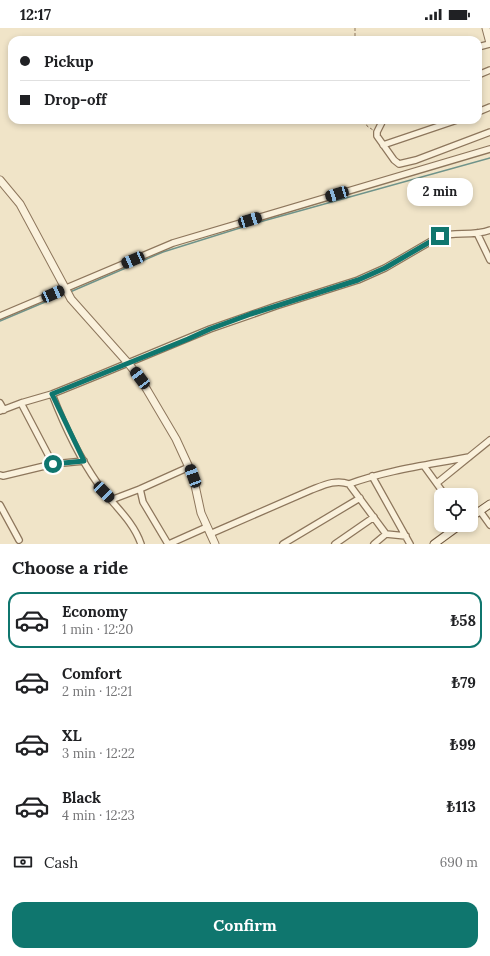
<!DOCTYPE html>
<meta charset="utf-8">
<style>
:root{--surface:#fff;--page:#f6f6f6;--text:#202124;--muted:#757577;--line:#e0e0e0;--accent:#0f766e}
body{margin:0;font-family:Lora,serif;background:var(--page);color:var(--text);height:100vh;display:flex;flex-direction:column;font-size:15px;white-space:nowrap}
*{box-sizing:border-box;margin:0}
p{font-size:13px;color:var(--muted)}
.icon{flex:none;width:22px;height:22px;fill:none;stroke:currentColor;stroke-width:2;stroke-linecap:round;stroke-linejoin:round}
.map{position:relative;height:516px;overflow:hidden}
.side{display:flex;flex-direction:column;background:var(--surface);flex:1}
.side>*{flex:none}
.top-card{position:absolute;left:8px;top:8px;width:474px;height:88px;border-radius:12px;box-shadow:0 2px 6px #0003;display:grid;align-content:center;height:88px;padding:0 12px;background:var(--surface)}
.tools{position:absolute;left:434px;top:460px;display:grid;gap:8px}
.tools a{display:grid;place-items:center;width:44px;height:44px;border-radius:8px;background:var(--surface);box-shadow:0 2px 6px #0003;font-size:20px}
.end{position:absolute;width:18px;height:18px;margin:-9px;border:5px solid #0f766e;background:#fff;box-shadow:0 0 0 2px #fff}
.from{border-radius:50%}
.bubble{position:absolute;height:28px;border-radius:12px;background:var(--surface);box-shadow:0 2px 6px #0003;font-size:13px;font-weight:700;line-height:28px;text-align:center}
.car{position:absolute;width:12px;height:24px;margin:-12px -6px;border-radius:5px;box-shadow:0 0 3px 1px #0007;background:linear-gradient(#222 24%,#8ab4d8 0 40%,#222 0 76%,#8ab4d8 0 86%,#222 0)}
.top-card b{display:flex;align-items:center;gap:14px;height:38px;font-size:15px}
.top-card b+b{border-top:1px solid var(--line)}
.top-card i{width:10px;height:10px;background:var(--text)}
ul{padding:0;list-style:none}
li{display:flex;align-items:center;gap:12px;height:56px;margin:0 8px 6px;padding:0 4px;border:2px solid transparent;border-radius:12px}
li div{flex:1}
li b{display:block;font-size:15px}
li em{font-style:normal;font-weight:700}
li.current{border-color:var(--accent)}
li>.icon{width:36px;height:36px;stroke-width:1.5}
h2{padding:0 12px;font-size:18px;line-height:48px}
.pay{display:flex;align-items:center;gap:10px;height:44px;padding:0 12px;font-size:15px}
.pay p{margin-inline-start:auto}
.cta{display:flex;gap:8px;margin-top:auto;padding:8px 12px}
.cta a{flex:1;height:46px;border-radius:12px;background:var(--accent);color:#fff;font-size:16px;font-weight:700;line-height:46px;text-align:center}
.status{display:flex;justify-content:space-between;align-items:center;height:28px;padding:0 20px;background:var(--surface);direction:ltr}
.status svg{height:11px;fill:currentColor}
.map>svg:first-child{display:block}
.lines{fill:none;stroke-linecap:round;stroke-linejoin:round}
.stream{stroke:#6f938a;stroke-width:1.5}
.minor-casing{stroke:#8d765c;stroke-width:8}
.tertiary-casing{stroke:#8d765c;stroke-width:9}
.secondary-casing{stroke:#6f573f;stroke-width:9}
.path{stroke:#8d765c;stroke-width:1;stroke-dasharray:3 2;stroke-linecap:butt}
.minor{stroke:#faf1dc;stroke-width:5.5}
.tertiary{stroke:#faf1dc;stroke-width:7}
.secondary{stroke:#faf1dc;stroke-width:7}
.route{stroke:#0f766e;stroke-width:5}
</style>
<div class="status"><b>12:17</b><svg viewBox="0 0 49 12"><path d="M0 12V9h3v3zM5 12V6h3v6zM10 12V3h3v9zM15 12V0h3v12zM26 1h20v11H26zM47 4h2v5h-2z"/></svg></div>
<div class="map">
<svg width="490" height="516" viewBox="0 0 490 516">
<rect width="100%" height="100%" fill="#f0e4c8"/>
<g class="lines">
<path class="stream" d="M70,264l93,-40 93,-29 234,-65
M0,293l64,-27"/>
<defs>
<path id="minor" d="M478,19l12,-3
M478,47l12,-5
M478,84l12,-5
M383,92l-6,12v4l17,24 5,4 17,-4 74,-28
M383,117l74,-25
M477,205l13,27
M0,288l173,-73 317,-94
M52,366c12,31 27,63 46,90 14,20 35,36 43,60
M0,375l4,7
M21,375l32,61
M0,383l21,-8 31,-9 47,-19 111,-46 66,-23 82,-26 27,-12 55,-32c17,-4 34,0 50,-6
M424,438l21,29
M0,447l3,1 50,-12 31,-3
M372,448l38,68
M437,455l53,-43
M349,456c39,-14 79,-19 120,-27
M140,461l3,13 25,42
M111,472l29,-11 49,-22
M0,477l19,35
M480,483l10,14
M210,506l101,-44c13,-5 25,-11 38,-6l37,50
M169,516l38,-17
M283,516l77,-46
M335,516l39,-27
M374,516l12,-10 20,2"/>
<path id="tertiary" d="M486,0l4,15
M0,152l20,24 51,95 57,64 12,15 36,61 17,37 8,37 14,31"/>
<path id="secondary" d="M471,489l19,-13
M434,516l26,-19"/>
</defs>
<use href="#minor" class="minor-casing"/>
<use href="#tertiary" class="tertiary-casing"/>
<use href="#secondary" class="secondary-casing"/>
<path class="path" d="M355,0v12
M365,92l2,6 6,4"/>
<use href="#minor" class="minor"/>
<use href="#tertiary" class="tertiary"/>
<use href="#secondary" class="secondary"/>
</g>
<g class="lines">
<path class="route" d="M53,436l31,-3 -32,-67 136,-55 22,-10 41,-15 107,-34 27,-12 55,-32"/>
</g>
</svg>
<div class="tools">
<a><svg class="icon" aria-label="locate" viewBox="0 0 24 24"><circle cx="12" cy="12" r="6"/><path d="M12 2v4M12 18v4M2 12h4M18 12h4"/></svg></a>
</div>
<i class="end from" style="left:53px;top:436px"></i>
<i class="end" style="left:440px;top:208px"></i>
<div class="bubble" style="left:407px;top:150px;width:66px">2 min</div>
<i class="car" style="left:337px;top:166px;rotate:253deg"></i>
<i class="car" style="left:250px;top:192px;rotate:73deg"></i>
<i class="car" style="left:133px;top:232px;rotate:247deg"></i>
<i class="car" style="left:53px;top:266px;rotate:67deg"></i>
<i class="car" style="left:140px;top:350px;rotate:323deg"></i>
<i class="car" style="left:193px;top:448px;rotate:340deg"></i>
<i class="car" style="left:104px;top:464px;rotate:136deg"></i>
<div class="top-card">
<b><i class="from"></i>Pickup</b>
<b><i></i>Drop-off</b>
</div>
</div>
<section class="side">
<h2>Choose a ride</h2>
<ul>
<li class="current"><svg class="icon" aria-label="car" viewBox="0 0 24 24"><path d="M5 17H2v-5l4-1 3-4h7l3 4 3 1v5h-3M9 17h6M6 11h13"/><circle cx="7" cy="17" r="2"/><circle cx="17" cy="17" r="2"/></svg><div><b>Economy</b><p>1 min · 12:20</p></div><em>₺58</em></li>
<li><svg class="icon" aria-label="car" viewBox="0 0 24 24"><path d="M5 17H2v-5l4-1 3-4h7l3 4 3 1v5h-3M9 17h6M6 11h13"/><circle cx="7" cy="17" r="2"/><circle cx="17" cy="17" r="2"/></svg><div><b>Comfort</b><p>2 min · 12:21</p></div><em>₺79</em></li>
<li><svg class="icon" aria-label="car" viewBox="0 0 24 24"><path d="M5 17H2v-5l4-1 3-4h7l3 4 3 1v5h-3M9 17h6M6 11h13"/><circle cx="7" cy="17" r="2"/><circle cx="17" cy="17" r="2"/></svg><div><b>XL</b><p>3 min · 12:22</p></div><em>₺99</em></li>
<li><svg class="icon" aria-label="car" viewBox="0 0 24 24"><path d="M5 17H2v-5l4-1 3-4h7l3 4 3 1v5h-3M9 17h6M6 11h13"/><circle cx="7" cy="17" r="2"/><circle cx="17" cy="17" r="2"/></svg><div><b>Black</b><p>4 min · 12:23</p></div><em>₺113</em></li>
</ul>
<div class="pay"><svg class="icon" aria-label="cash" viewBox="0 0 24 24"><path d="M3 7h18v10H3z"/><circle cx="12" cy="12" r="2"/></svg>Cash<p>690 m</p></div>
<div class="cta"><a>Confirm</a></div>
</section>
